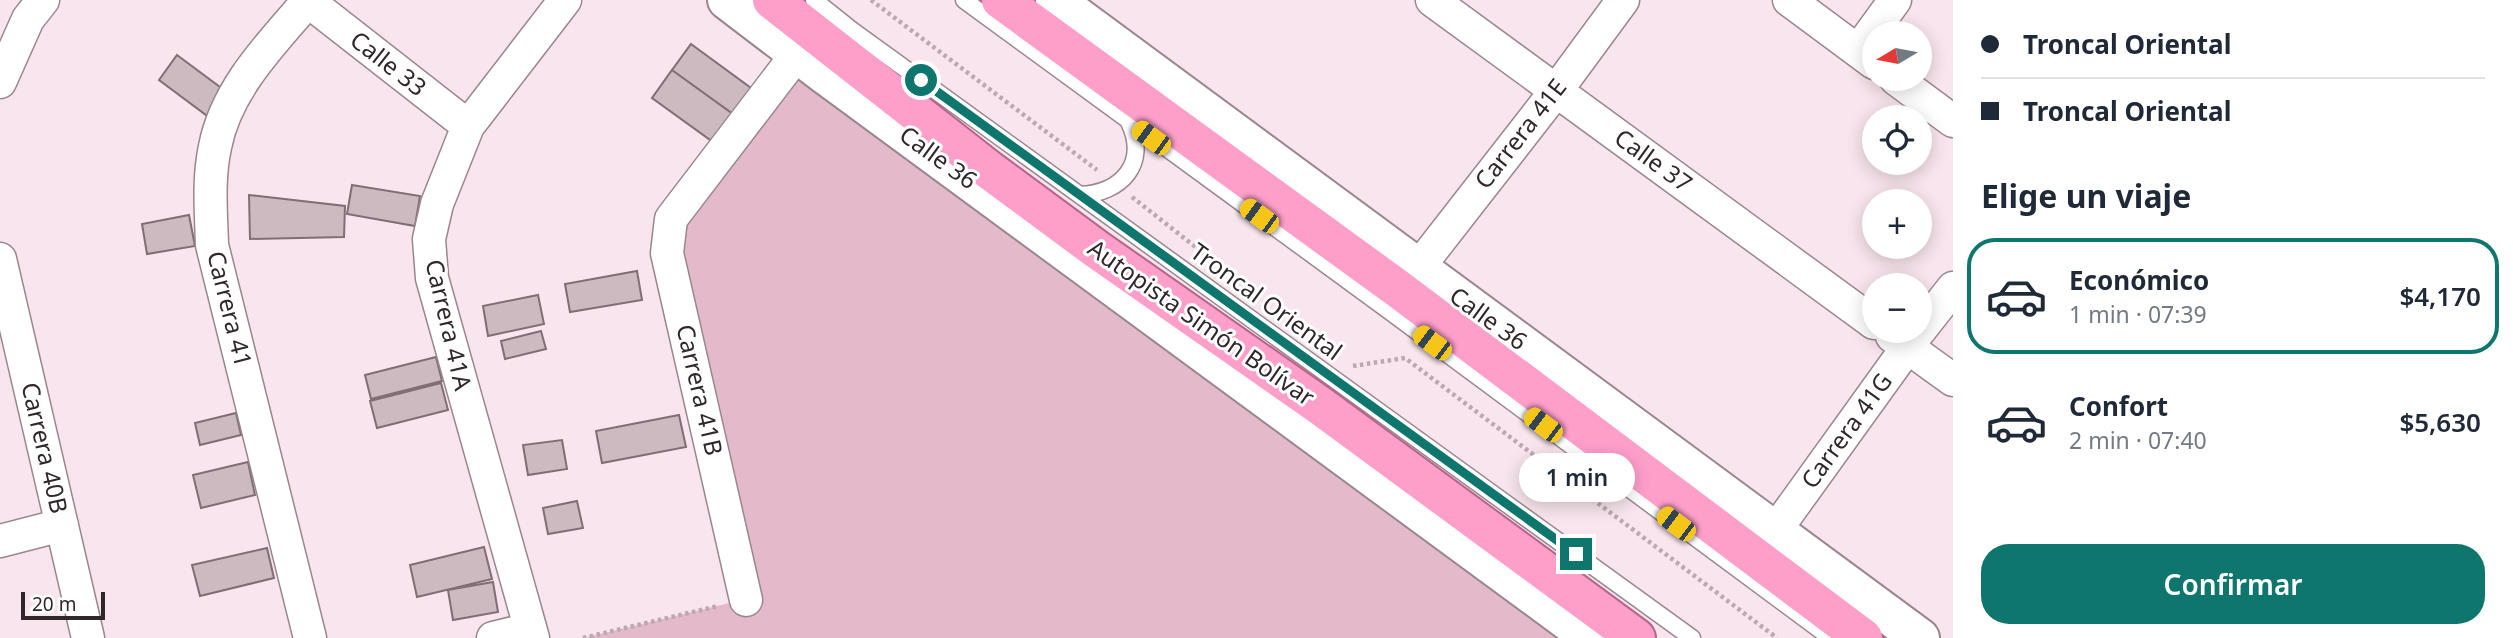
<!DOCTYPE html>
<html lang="es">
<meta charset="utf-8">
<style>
:root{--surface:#fff;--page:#f6f6f7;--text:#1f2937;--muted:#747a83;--line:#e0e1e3;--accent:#0f766e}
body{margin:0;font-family:"Noto Sans",sans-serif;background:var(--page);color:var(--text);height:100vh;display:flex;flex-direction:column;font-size:26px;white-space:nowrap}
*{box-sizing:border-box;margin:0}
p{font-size:23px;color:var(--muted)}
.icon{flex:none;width:38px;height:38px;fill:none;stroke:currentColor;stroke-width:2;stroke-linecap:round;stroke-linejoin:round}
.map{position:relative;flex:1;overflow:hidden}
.sheet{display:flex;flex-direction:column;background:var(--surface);width:560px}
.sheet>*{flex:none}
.banner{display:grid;align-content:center;height:154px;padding:0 28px;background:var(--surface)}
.needle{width:46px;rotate:260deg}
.controls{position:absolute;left:1862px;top:21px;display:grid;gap:14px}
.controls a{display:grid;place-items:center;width:70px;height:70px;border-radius:50%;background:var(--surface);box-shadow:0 4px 18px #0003;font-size:35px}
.scale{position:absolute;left:21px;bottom:18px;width:84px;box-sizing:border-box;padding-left:7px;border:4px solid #2f272a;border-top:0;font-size:19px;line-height:24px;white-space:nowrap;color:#2f272a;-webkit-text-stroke:5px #fff;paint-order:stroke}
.end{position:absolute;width:32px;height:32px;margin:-16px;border:9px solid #0f766e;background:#fff;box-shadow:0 0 0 4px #fff}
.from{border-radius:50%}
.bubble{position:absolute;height:49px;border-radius:24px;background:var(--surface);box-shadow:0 4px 18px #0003;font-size:23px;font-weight:600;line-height:49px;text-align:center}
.car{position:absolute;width:21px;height:42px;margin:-21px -10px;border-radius:9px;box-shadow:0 0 5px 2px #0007;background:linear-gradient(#f5c518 24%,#345 0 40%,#f5c518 0 76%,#345 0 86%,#f5c518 0)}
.banner b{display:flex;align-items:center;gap:24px;height:66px;font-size:26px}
.banner b+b{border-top:2px solid var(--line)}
.banner i{width:18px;height:18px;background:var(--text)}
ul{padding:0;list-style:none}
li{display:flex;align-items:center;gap:21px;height:116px;margin:0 14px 10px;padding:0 14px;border:4px solid transparent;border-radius:28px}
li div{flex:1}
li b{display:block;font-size:26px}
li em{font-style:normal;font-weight:600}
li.active{border-color:var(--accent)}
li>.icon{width:63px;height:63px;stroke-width:1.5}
h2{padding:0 28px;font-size:32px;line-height:84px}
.action{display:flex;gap:14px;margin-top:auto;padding:14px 28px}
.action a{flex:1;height:80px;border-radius:28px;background:var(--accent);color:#fff;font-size:28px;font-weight:600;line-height:80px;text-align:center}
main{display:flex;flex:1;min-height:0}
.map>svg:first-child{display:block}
.green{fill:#e4baca}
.building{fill:#cdbac1;stroke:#806e75;stroke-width:2}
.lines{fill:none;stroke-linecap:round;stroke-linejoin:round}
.service-casing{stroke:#9a878e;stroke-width:19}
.minor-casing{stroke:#9a878e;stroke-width:35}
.tertiary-casing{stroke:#9a878e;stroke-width:42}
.trunk-casing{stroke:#b56589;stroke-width:42}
.path{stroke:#baa9b0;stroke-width:4.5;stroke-dasharray:3.5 3.5;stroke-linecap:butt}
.service{stroke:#fff;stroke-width:16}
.minor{stroke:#fff;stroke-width:32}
.tertiary{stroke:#fff;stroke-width:38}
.trunk{stroke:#fe9fca;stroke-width:38}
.route{stroke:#0f766e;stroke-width:9}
.labels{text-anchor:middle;stroke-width:6;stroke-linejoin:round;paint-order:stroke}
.street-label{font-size:24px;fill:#2f272a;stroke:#fff}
</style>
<main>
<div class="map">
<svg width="1953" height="638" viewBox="0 0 1953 638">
<rect width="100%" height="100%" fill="#f9e5ed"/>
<path class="green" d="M797,54l792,584h-1006l163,-39 -79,-346z"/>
<path class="building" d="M691,44l60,44 -18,26 -61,-44z
M177,55l51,38 -18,25 -51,-38z
M672,70l61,44 -20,28 -61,-44z
M352,185l68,11 -5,30 -68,-12z
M249,195l96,11 -1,31 -94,2z
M189,215l6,31 -48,8 -5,-30z
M637,271l5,29 -72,12 -5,-28z
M538,295l6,29 -56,12 -5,-30z
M541,331l5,18 -41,10 -4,-18z
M436,357l6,24 -71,18 -6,-24z
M441,383l7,27 -71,18 -7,-27z
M236,413l5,22 -41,10 -5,-22z
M679,415l7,32 -84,16 -6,-32z
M562,440l5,29 -39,6 -5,-30z
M248,462l7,33 -54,13 -8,-33z
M577,501l6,27 -35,6 -5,-26z
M484,547l8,32 -75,18 -7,-32z
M267,548l7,30 -74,18 -8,-31z
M493,582l5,30 -45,8 -5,-30z"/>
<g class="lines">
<defs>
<path id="service" d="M814,0l39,31 839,607
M964,0l424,310 443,328
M1080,195c41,-2 69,-31 49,-73"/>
<path id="minor" d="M1432,0l442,323
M1789,0l85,63
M1858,51l37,-51
M1896,79l57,42
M0,82l28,-63 15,-19
M0,259l88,379
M1418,268l138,-177 67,-91
M1920,330l33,-42
M1892,336l61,44
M1775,531l144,-200
M0,541l62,-16
M746,600l-79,-347 4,-34 126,-165
M310,638l-98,-393c-1,-33 -4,-66 3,-98 11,-58 56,-103 93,-146l160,125
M493,638l37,-9
M533,638l-101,-360 -3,-39 8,-35 31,-78 97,-126"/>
<path id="tertiary" d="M727,0l97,74 767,564
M1055,0l865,638"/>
<path id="trunk" d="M772,0l217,170 107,79 223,156 317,233
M1001,0l400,291 462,347"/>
</defs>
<use href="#service" class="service-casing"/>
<use href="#minor" class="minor-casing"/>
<use href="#tertiary" class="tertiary-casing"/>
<use href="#trunk" class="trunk-casing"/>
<path class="path" d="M871,0l226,170
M1132,197l89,70
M1353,366l52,-8 372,280
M583,638l135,-32"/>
<use href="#service" class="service"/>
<use href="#minor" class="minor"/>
<use href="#tertiary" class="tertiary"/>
<use href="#trunk" class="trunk"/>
</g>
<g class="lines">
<path class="route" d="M921,80l655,474"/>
</g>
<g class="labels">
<g class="street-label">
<text transform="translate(388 64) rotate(38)" y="8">Calle 33</text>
<text transform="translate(1521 134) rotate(-52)" y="8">Carrera 41E</text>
<text transform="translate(938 158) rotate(36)" y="8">Calle 36</text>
<text transform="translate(1653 161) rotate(36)" y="8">Calle 37</text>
<text transform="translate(1266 302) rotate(36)" y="8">Troncal Oriental</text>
<text transform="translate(229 309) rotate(76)" y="8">Carrera 41</text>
<text transform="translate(1488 319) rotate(36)" y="8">Calle 36</text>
<text transform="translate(1201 323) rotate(35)" y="8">Autopista Simón Bolívar</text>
<text transform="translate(448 325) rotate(77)" y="8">Carrera 41A</text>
<text transform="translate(699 390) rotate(77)" y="8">Carrera 41B</text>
<text transform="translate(1847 431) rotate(-54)" y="8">Carrera 41G</text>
<text transform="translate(44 448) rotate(77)" y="8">Carrera 40B</text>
</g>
</g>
</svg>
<div class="controls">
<a><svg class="needle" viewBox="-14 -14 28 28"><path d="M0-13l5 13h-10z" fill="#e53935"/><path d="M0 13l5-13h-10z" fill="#747a83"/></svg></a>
<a><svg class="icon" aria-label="locate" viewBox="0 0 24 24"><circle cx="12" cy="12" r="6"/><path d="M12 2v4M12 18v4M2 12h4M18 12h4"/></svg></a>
<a>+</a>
<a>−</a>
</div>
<div class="scale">20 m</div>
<i class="end from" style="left:921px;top:80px"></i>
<i class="end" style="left:1576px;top:554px"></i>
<div class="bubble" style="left:1519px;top:453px;width:116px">1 min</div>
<i class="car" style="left:1151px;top:138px;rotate:306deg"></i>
<i class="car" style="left:1259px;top:216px;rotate:306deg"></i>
<i class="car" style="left:1432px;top:343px;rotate:307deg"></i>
<i class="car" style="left:1543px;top:425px;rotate:307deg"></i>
<i class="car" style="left:1676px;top:524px;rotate:307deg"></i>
</div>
<section class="sheet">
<div class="banner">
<b><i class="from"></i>Troncal Oriental</b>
<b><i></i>Troncal Oriental</b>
</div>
<h2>Elige un viaje</h2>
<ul>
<li class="active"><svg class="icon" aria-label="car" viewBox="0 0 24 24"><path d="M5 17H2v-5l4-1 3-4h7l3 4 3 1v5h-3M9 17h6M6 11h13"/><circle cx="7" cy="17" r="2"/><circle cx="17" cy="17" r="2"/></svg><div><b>Económico</b><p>1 min · 07:39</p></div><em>$4,170</em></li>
<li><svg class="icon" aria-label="car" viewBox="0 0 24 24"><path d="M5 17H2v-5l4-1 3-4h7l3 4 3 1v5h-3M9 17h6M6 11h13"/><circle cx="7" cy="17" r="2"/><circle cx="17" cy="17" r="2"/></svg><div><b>Confort</b><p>2 min · 07:40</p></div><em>$5,630</em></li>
</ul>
<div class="action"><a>Confirmar</a></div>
</section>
</main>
